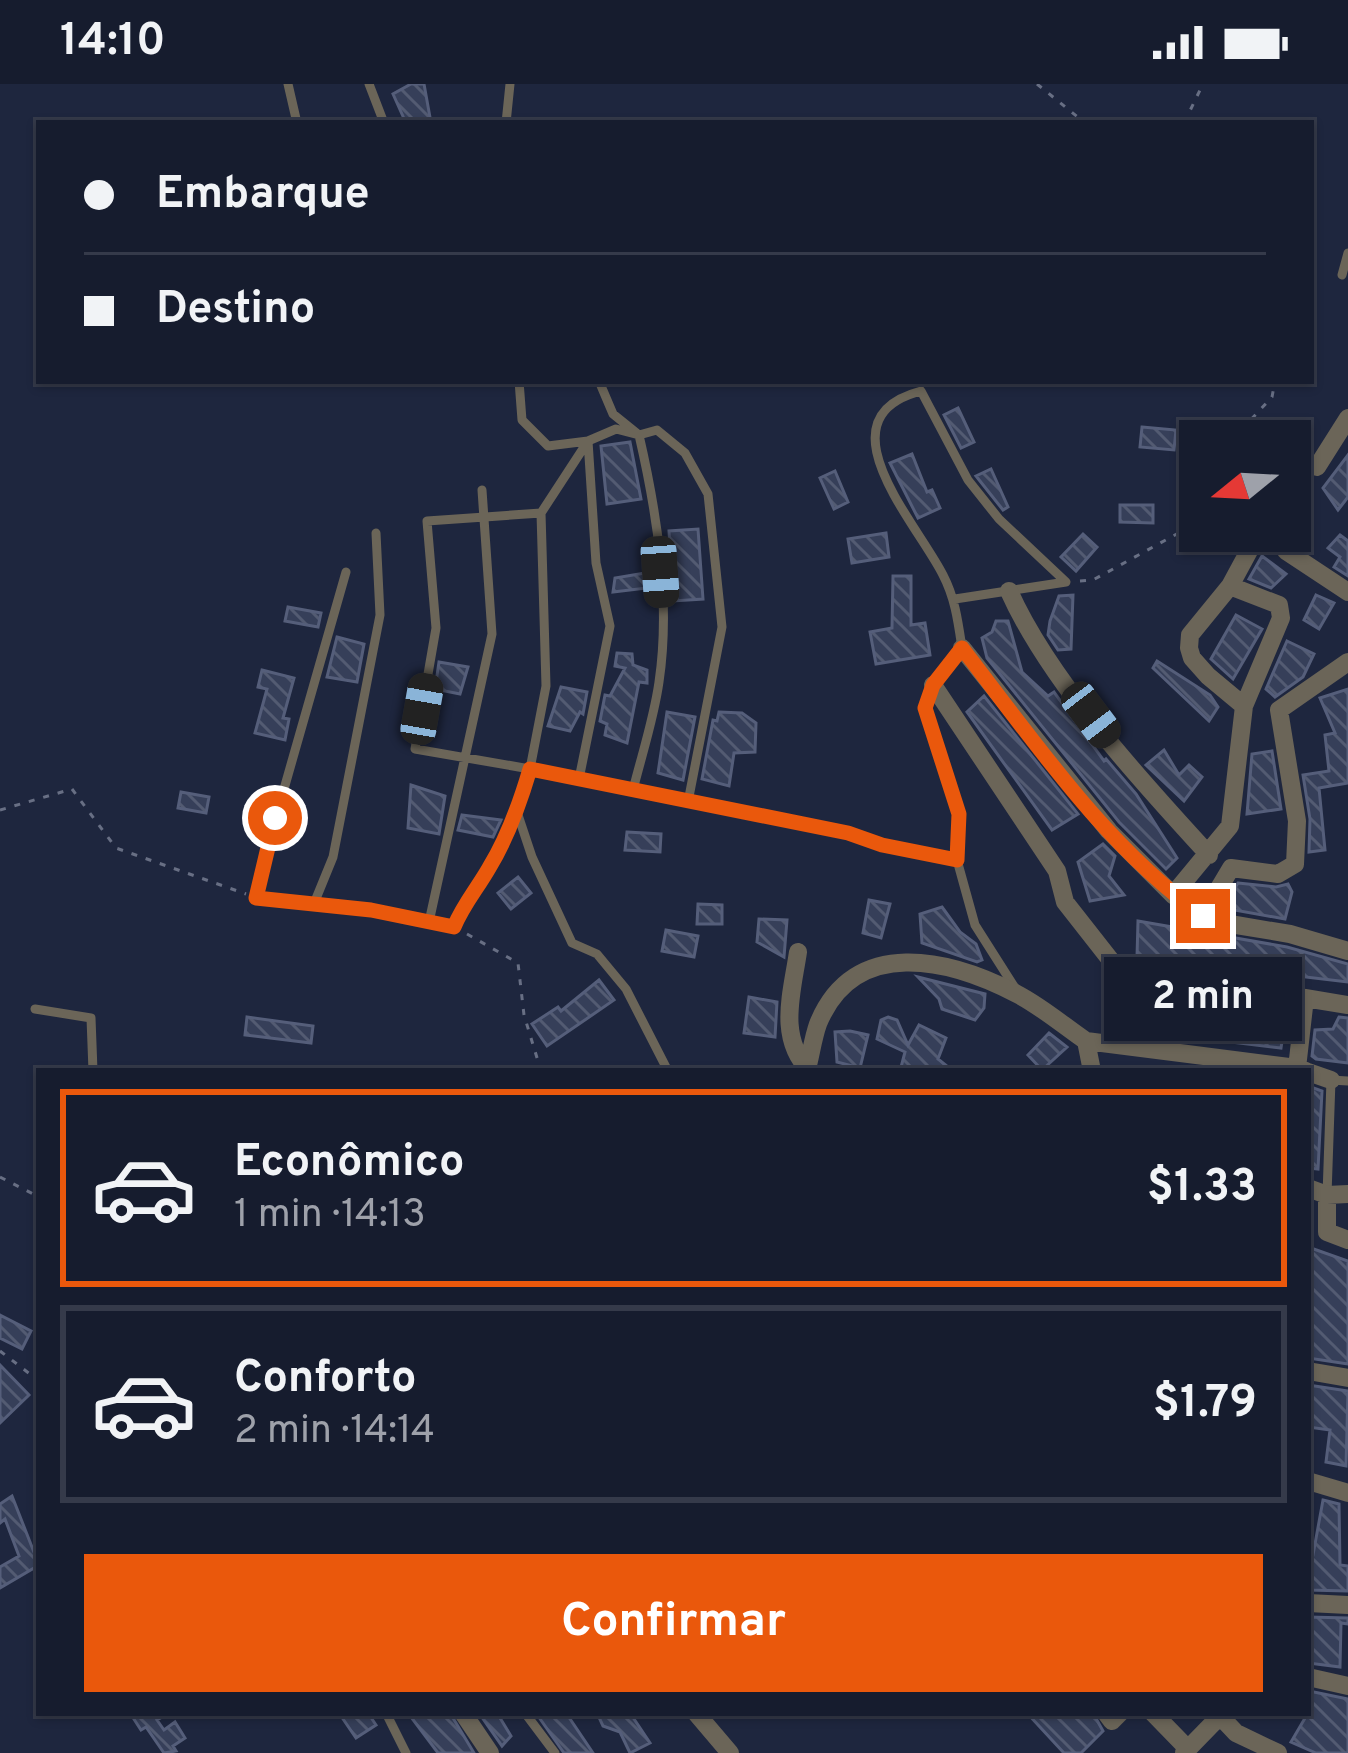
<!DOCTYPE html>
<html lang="pt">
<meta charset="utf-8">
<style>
:root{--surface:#161c2e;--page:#23293a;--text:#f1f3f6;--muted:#9ea1aa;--line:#353a4a;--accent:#ea580c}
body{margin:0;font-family:Overpass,sans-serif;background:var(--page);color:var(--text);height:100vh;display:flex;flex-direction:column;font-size:45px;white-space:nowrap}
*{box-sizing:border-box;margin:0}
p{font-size:39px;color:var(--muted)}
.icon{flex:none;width:66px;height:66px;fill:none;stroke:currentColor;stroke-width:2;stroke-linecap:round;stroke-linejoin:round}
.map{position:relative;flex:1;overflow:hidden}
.drawer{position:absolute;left:36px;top:984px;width:1275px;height:648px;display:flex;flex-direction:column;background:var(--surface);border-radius:0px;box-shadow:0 3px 9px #0004,0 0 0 3px var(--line)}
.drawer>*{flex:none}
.banner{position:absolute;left:36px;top:36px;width:1278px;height:264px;border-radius:0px;box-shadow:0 3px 9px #0004,0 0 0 3px var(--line);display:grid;align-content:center;height:264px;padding:0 48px;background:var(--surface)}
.needle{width:78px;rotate:252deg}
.fabs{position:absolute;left:1179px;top:336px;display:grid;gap:24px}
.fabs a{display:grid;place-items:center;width:132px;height:132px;border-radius:0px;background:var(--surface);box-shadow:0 3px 9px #0004,0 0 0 3px var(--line);font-size:60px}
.end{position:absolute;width:54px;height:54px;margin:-27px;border:15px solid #ea580c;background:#fff;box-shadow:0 0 0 6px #fff}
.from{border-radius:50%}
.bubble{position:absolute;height:84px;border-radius:0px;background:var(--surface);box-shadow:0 3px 9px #0004,0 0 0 3px var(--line);font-size:39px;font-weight:700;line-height:84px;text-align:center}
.car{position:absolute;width:36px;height:72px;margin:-36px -18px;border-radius:15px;box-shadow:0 0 9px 3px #0007;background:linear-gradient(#222 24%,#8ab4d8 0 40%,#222 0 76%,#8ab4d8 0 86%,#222 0)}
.banner b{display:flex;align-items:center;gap:42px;height:114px;font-size:45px}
.banner b+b{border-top:3px solid var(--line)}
.banner i{width:30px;height:30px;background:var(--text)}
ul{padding:21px 0 0;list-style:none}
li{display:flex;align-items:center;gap:36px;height:198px;margin:0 24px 18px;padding:0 24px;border:6px solid var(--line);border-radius:0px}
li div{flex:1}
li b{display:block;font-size:45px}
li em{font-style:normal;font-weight:700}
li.current{border-color:var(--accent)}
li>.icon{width:108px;height:108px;stroke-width:1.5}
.button{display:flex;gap:24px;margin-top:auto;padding:24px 48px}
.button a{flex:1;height:138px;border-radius:0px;background:var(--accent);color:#fff;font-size:48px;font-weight:700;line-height:138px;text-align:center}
.status{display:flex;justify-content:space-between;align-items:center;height:84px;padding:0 60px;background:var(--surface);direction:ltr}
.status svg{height:33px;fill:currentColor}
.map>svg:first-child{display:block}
.building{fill:url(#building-back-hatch);stroke:#555e7a;stroke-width:3}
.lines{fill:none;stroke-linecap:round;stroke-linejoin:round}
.path{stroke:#686f84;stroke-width:3;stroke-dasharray:6 9;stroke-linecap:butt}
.service{stroke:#6b6558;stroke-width:9}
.minor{stroke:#6b6558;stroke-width:18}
.route{stroke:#ea580c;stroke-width:15}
</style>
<div class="status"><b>14:10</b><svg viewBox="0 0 49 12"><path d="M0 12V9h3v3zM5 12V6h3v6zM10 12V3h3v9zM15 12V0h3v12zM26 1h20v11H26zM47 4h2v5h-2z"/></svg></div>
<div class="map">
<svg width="1348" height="1669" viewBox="0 0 1348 1669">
<defs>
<pattern id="building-back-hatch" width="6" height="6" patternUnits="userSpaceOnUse" patternTransform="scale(3)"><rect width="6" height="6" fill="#363f59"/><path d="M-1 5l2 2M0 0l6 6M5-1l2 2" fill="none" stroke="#535b72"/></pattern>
</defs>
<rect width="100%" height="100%" fill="#1e263e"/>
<path class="building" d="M411,0h13l7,39h-25l-13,-29z
M958,324l16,34 -13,6 -17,-33z
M1142,343l34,3 -2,20 -34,-3z
M630,358l11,57 -34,5 -6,-58z
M912,370l15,38 5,-2 8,18 -22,10 -28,-55z
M1348,371v42l-10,13 -15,-22z
M991,385l17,38 -5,3 -27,-34z
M835,387l13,31 -14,7 -14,-31z
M1120,421h33v18l-33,-1z
M698,445l5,70 -30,2 -4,-70z
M886,449l3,24 -37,6 -4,-24z
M1083,450l14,13 -21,24 -15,-14z
M1340,451l8,6v35l-14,-9 6,-10 -12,-9z
M1262,472l24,18 -15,14 -22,-9z
M645,489l2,15 -34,4 2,-14z
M893,492h18v49l14,-2 5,32 -54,9 -6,-32 22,-4z
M1073,511l-2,54 -13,1 -10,-15 2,-14 9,-25z
M1316,511l18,8 -15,26 -15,-9z
M288,523l33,6 -3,14 -33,-6z
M1236,531l26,14 -29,50 -22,-20z
M996,537h12l14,51 26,24 6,-4 50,69 2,-2 30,35 41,64 -11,11 -47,-47 -132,-164 -5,-20 10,-6z
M337,553l27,7 -7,38 -30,-5z
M1287,557l27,13 -11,23 -28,20 -9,-8z
M617,569l15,1 1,11 14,5v13l-8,-1 -12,61 -22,-8 2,-11 -7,-3 5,-26 5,1 15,-28 -10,-2z
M1157,577l53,34 8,12 -9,14 -56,-53z
M439,578l29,5 -8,27 -25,-5z
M262,586l32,8 -11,40 6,1 -4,21 -30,-7 12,-44 -9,-2z
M561,603l26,5 -4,22 -3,-2 -10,19 -22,-5z
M1348,605v94l-29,5 6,62 -16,2 1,-33 -7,-44 26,-4 -4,-36 10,-2 -15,-35z
M984,612l94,118 -26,16 -85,-118z
M667,628l28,5 -12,63 -25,-7z
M719,628l23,1 14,10 -1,29 -21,1 -5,33 -27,-7 11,-59 4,1z
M1164,666l15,25 10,-10 13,12 -18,24 -38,-36z
M1272,667l9,58 -34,5 5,-60z
M411,701l34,11 -6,38 -31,-6z
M181,708l28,5 -3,16 -28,-5z
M462,731l39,5 -8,17 -35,-7z
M627,748l34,2 -1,18 -35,-2z
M1103,760l12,12 -6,20 15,19 -34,6 -12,-39z
M518,793l13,16 -20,16 -13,-16z
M1238,799l38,4 12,-3 4,8 -7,27 -62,-11z
M869,816l21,4 -9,34 -18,-5z
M698,820l24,1v19h-25z
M942,823l18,25 16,12 6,16 -5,2 -55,-19 -2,-29z
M759,835l28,1 -3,37 -27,-15z
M1138,837l149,26 61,17v18l-211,-25z
M666,846l32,6 -4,21 -32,-6z
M918,893l67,17 -1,14 -9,12 -33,-11 -3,-10z
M599,896l15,20 -67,46 -15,-22 26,-17 3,4z
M1157,907l130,18 -6,39 -125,-15z
M749,913l28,5 -2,35 -31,-4z
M247,933l66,9 -2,17 -66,-8z
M888,933l9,3 11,25 11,-20 27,13 -8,21 15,12h-53l5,-19 -28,-13 4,-19z
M1339,933l9,1v45l-32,-4 -4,-3 3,-26 18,-1z
M850,947l18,4 -8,33 -23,-6 -2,-30z
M1049,949l18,14 -25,23 -14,-15z
M1308,1002l14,5 -4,78 -10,-1z
M1308,1163l40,14v103l-40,-6z
M0,1231l31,16 -9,18 -22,-11z
M0,1281l29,30 -29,28z
M1308,1301l40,6 -2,75 -20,-4 4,-32 -22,-3z
M12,1412l27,69 -39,23v-21l19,-11 -14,-37 -5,4v-19z
M1323,1416l16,4 1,61 8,1v25l-40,-1v-35h5z
M1308,1533l40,1v6l-7,-1 -1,44 -32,-4z
M1309,1607l39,8v54h-32l-25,-11 17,-29z
M130,1629h39l-12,7 7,10 11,-8 10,16 -12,8 3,5 -12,2 -18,-26 -5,3z
M339,1629h29l8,12 -20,13z
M408,1629h42l24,40h-36z
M479,1629h18l14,23 -9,10z
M536,1629h30l27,40h-29z
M597,1629h33l20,30 -20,10 -10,-21 -17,-6z
M1027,1629h66l10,18 -22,22h-17z"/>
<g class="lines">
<path class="path" d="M1037,0l48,39
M1184,39l19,-39
M1231,357l41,-44 3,-16
M1080,497l13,-1 91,-50 16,-30
M0,726l72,-21 44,59 130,46
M467,850l51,29 6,52 17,56
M0,1093l39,20
M0,1267l39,30"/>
<path class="service" d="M288,0l9,39
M369,0l15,39
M506,39l4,-39
M1342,191l6,-22
M363,297h13
M519,297l3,39 26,26 40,-5
M541,429l-114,8 9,107 -21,121 115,20 16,-83 -5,-173 47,-72
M376,449l4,82 -47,242 -20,49 58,4 84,17 62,-115
M955,515l111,-17 -67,-63 -31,-39 -47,-89c-103,27 -4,132 22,184 12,23 15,46 19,73l-29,37 -8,23 34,106 -2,46
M579,695l31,-153 -14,-63 -8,-122 28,-12 23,6 -26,-21 -14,-33
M633,706c9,-36 21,-72 26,-108 12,-80 -2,-169 -20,-247l18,-5 28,23 23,41 14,133 -34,175
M313,822l-57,-8 8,-39 82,-287
M429,838l63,-288 -10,-144
M35,925l56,9 2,53
M668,987l-42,-82 -29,-35 -25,-11 -40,-86 -15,-45 13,-43 318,64 34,12 75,15 18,65 42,66
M1327,1111l4,-115 17,1
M386,1629l20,40
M525,1629l30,40"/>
<path class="minor" d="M1317,383l31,-49
M1286,467l62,41
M1009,507c40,90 133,191 200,264
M962,564l147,183 64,64 30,20 21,8 66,11 58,17
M933,601l124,186 8,31 51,65 59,14 130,17
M1244,622l-36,-30 -16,-18 -3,-10 1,-13 40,-49 20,-37
M1173,811l57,-69 14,-120 37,-88 -2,-13 -49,-19
M1203,831l28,-47 47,6 17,-10 2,-43 -18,-111 69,-48
M798,868c-6,41 -21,86 12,119
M1086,957l211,27
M807,985c4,-15 6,-31 11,-45 36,-89 132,-65 199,-30 25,13 47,32 69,47l6,30
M1306,987l-9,-3 8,-70 43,7
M1308,988l23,8
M1308,1104l19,7 21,-1
M1327,1111v37l21,8
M1308,1287l40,7
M1308,1397l40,12
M1308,1519l40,2
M1308,1593l40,9
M463,1629l27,40
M696,1629l34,40
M1106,1629l6,8 8,-8
M1153,1629l35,36
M1221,1629l-1,3 16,17 42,20
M1184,1669l36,-37"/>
</g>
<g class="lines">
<path class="route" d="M275,734l-19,80 115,12 83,17c9,-22 23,-38 35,-59 19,-31 31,-65 41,-99l318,64 34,12 75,15 2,-46 -34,-106 8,-23 29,-37c72,93 144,199 241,268"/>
</g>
</svg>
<div class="fabs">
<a><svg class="needle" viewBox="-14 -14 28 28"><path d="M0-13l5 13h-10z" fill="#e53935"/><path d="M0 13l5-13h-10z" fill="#9ea1aa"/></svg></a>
</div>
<i class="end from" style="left:275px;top:734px"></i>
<i class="end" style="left:1203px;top:832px"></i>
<div class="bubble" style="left:1104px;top:873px;width:198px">2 min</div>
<i class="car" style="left:660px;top:488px;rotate:176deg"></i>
<i class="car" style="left:422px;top:625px;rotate:10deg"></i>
<i class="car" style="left:1091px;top:631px;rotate:143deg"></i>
<div class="banner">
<b><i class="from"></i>Embarque</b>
<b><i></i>Destino</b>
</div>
<section class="drawer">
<ul>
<li class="current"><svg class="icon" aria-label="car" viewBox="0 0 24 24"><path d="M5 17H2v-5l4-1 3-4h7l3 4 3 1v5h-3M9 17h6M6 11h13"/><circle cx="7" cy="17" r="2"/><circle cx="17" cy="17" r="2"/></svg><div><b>Econômico</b><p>1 min · 14:13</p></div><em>$1.33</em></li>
<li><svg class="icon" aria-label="car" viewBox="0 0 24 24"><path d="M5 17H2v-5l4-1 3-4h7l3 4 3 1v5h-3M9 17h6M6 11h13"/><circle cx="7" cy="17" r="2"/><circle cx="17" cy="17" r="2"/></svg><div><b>Conforto</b><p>2 min · 14:14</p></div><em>$1.79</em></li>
</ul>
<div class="button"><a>Confirmar</a></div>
</section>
</div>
